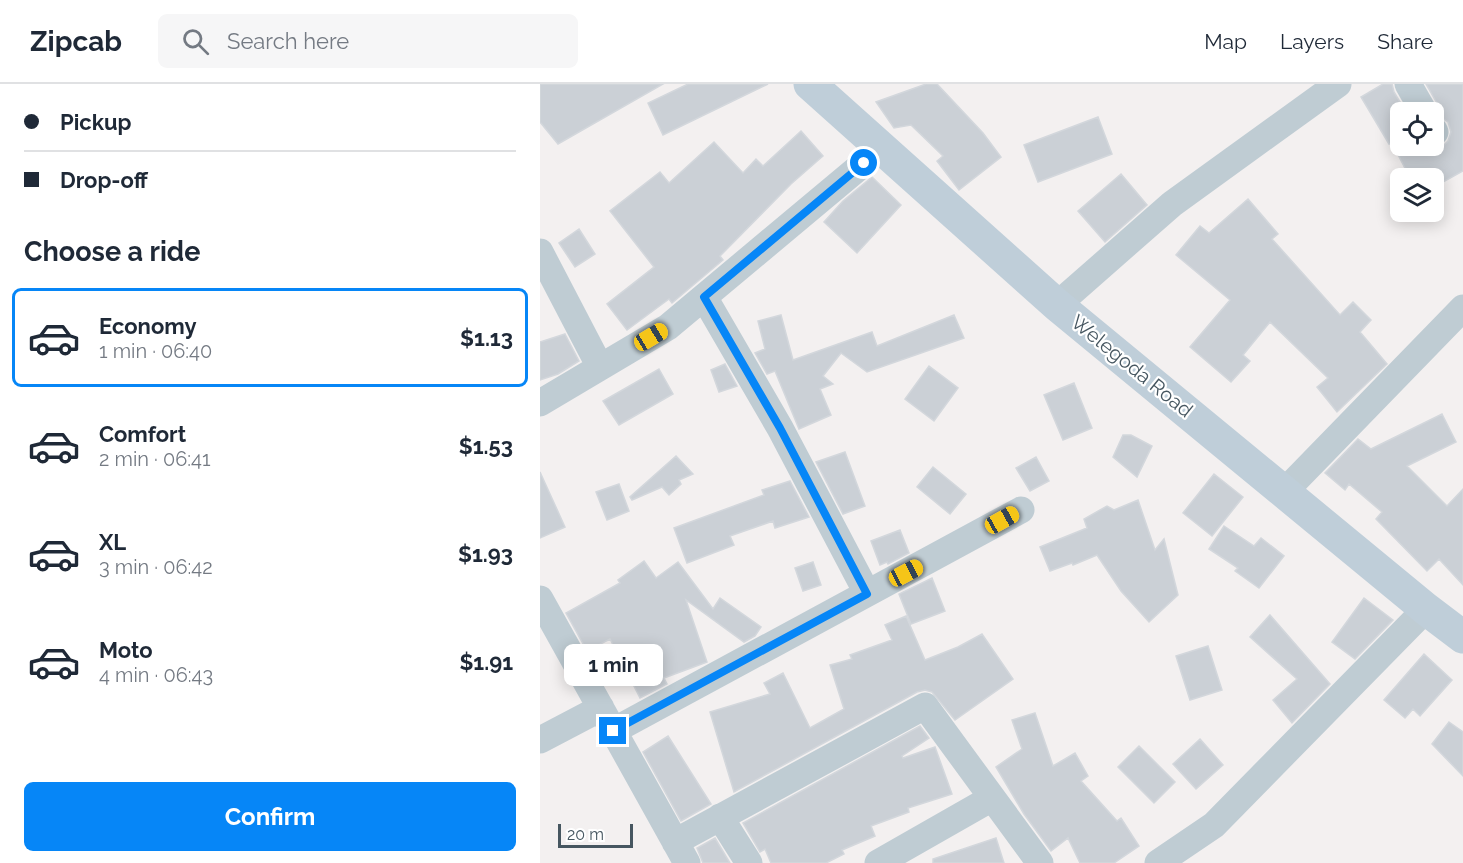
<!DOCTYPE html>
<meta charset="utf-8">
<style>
:root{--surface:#fff;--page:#f6f6f7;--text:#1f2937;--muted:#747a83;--line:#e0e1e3;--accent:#0686f7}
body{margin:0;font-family:Raleway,sans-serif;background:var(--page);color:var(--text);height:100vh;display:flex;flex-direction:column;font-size:22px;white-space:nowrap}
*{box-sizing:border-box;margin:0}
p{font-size:20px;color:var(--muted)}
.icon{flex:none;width:33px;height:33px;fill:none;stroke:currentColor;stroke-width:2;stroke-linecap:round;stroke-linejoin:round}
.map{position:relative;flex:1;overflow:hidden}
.sheet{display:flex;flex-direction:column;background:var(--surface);width:540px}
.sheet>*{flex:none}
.banner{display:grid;align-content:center;height:132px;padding:0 24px;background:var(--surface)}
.buttons{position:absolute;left:850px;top:18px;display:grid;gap:12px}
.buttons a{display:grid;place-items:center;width:54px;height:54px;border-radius:9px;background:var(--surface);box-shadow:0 3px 15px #0003;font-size:30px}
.scale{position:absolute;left:18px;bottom:15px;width:75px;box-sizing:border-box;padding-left:6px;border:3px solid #465660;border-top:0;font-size:16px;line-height:21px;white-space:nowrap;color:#465660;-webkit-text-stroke:4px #fff;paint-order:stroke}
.end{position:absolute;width:27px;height:27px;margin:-14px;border:8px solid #0686f7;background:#fff;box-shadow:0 0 0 3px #fff}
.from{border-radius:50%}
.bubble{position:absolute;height:42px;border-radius:9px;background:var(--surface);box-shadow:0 3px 15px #0003;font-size:20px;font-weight:700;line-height:42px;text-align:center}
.car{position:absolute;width:18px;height:36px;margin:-18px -9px;border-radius:8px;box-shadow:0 0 4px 2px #0007;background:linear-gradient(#f5c518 24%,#345 0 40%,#f5c518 0 76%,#345 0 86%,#f5c518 0)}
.banner b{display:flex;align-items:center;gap:21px;height:57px;font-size:22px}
.banner b+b{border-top:2px solid var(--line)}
.banner i{width:15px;height:15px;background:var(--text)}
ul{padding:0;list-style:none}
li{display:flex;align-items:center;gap:18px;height:99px;margin:0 12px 9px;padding:0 12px;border:3px solid transparent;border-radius:9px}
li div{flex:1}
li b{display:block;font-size:22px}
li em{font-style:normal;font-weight:700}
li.current{border-color:var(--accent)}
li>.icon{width:54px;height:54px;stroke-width:1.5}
h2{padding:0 24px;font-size:27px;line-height:72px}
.button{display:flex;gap:12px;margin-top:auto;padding:12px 24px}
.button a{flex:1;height:69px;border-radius:9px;background:var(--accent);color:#fff;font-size:24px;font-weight:700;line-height:69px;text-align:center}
header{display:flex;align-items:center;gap:36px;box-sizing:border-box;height:84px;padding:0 30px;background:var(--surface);border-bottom:2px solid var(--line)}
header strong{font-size:28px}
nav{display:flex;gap:33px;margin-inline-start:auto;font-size:21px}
.search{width:420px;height:54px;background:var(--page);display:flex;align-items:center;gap:15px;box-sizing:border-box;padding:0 21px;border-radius:9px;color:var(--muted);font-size:22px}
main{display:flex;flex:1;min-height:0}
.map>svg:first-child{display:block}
.building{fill:#cbd0d6;stroke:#d3d7dc;stroke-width:1.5}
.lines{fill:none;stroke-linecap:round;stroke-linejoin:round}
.street{stroke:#bfccd3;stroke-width:27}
.secondary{stroke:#bfced9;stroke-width:33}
.route{stroke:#0686f7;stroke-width:8}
.labels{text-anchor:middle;stroke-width:4.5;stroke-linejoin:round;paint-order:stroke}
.street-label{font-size:20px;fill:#465660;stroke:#fff}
</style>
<header>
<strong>Zipcab</strong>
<div class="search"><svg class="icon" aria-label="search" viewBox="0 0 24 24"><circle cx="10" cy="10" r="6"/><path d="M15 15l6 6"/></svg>Search here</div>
<nav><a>Map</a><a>Layers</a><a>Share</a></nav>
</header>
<main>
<section class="sheet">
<div class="banner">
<b><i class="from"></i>Pickup</b>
<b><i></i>Drop-off</b>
</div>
<h2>Choose a ride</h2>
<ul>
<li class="current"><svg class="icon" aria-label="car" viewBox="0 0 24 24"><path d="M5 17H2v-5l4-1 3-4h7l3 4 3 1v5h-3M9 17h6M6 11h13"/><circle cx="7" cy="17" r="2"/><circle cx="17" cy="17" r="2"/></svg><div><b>Economy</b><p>1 min · 06:40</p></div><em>$1.13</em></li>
<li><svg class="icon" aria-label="car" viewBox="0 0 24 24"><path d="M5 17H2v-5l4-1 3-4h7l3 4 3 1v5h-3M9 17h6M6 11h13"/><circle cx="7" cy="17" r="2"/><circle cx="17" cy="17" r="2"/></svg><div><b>Comfort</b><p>2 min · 06:41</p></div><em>$1.53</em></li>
<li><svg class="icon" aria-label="car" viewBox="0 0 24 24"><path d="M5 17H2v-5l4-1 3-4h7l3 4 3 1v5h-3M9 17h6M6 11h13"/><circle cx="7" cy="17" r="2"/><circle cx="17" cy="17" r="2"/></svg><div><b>XL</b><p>3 min · 06:42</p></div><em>$1.93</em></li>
<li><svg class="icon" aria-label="car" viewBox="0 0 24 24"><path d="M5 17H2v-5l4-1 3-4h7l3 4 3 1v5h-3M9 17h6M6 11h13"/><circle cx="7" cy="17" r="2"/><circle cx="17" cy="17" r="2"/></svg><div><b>Moto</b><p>4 min · 06:43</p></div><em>$1.91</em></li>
</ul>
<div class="button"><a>Confirm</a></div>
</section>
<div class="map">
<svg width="923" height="779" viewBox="0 0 923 779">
<rect width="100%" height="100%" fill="#f3f0f0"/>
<path class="building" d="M0,0h123l-105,60 -18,-22z
M148,0h80l-105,51 -15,-32z
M386,0h11l46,49 18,24 -42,33 -22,-29 6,-5 -32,-31 -17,3 -18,-26z
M843,0h9l2,8 12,20h-5v34h26l8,2 8,-2 5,-5 3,-9 -3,-10 -9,-6 -1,-11 -12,-21h37v87l-29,16v-9h-24l-18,-35 -3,1 -28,-47z
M558,33l14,37 -74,28 -14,-37z
M261,47l22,25 -32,28 -71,72 3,4 -51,43 -3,-4 -42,31 -20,-26 47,-37 -44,-56 50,-39 9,11 45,-41 29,31 13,-14 7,7z
M581,90l26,31 -42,37 -27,-31z
M332,93l29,28 -44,48 -33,-31 19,-21z
M708,115l30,35 -6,5 68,76 13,-13 18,18 -11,12 27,32 -50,48 -20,-25 11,-9 -58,-56 -27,33 7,6 -19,21 -41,-35 40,-47 -54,-45 24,-29 9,7z
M39,145l16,25 -20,13 -16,-24z
M241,231l12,45 79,-28 5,14 77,-31 10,23 -97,34 -26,-19 -18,23 10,8 -13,5 11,26 -32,14 -24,-58 -8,3 -12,-21 10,-4 -7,-28z
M25,250l14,27 -21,13 -18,6v-38z
M185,280l12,22 -18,6 -8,-22z
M389,282l29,22 -24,33 -29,-22z
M119,285l14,25 -54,31 -16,-24z
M534,299l18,45 -29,12 -19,-45z
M902,330l14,28 -49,24 40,40 16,-17v96l-24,-26 -12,12 -51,-52 6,-7 -33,-28 -4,6 -20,-17 33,-34 13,10z
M583,351h8l21,11 -15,31 -24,-20z
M305,368l20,54 -22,8 -27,-52z
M136,372l17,18 -14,6 2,4 -12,11 -7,-8 -30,13 -2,-3z
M496,373l13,24 -19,10 -14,-23z
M393,383l33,27 -16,20 -33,-27z
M0,388l25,55 -25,11z
M674,390l29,23 -31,39 -29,-23z
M250,397l19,36 -34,11 -2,-7 -43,15 4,9 -47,18 -13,-35 90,-33 -2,-5z
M79,400l10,27 -22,9 -11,-28z
M598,416l17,50 9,-11 14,56 -29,27 -28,-31 -24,-36 -24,10 -1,-2 -22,8 -10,-24 47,-19 -3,-9 23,-13 7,4z
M684,442l30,20 7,-8 23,18 -25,32 -24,-17 3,-3 -29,-19z
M360,446l9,23 -21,11 -1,-2 -7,3 -9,-24z
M104,477l12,17 22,-16 35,47 7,-11 41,29 -6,9 -11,6 -58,-42 21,62 -43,16 3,6 -27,14 -30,-59 -23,12 -21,-38 54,-30 -2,-3z
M273,478l8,23 -18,6 -8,-23z
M392,494l13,33 -34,13 -12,-30z
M824,514l29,22 -38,39 -23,-17z
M730,531l60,69 -38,39 -19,-23 24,-21 -47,-42z
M366,532l19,44 33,-13 24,-13 31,45 -58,41 -23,-28 -7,-2 -8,2 -183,100 -24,-80 60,-18 -6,-11 19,-10 27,55 34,-19 -14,-44 22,-6 -2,-4 42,-15 -7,-15z
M668,562l14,44 -32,10 -14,-44z
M884,570l28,26 -32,36 -7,-7 -8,9 -21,-18z
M495,629l18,53 22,-13 13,23 -7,5 36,40 4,-3 18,28 -25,17h-34l-12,-25 -17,13 -27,-37 -28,-47 26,-18 -10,-29z
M909,638l14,10v44l-31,-32z
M380,642l9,12 -27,18 1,2 32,-11 17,47 -44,14 1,4 -38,14 4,10 -33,14 2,4 -18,9h-55l-6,-14 -5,3 -17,-29z
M128,652l43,68 -30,17 -38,-69z
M660,655l23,26 -27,24 -23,-25z
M599,662l36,36 -21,21 -36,-36z
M175,754l15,25h-27l-6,-15z
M456,754l8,25h-71v-4z"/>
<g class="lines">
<path class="street" d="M868,0l16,28
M894,46l1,2
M0,168l60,115
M164,213l76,131 87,165
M517,221l115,-101 166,-120
M0,319l128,-76 214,-179
M744,408l179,-184
M0,515l147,264
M73,647l408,-221
M0,656l61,-32
M180,733l29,46
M135,758l250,-136 115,157
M338,779l114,-65
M618,779l56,-38 212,-216"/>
<path class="secondary" d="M270,0l247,221 369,304 37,28"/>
</g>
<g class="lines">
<path class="route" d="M73,647l254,-137 -87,-166 -76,-131 160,-134"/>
</g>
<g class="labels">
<g class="street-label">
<text transform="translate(592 282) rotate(39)" y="7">Welegoda Road</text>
</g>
</g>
</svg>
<div class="buttons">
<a><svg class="icon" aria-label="locate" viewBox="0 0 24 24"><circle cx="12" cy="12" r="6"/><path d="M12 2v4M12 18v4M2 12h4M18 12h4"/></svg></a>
<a><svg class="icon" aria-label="layers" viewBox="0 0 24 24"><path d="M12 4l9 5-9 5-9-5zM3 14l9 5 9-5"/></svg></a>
</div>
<div class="scale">20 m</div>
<i class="end from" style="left:324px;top:79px"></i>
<i class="end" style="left:73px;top:647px"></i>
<div class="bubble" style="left:24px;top:560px;width:99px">1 min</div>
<i class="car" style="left:111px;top:253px;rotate:59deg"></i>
<i class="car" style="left:462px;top:436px;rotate:61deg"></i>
<i class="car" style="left:366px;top:489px;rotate:62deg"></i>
</div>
</main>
